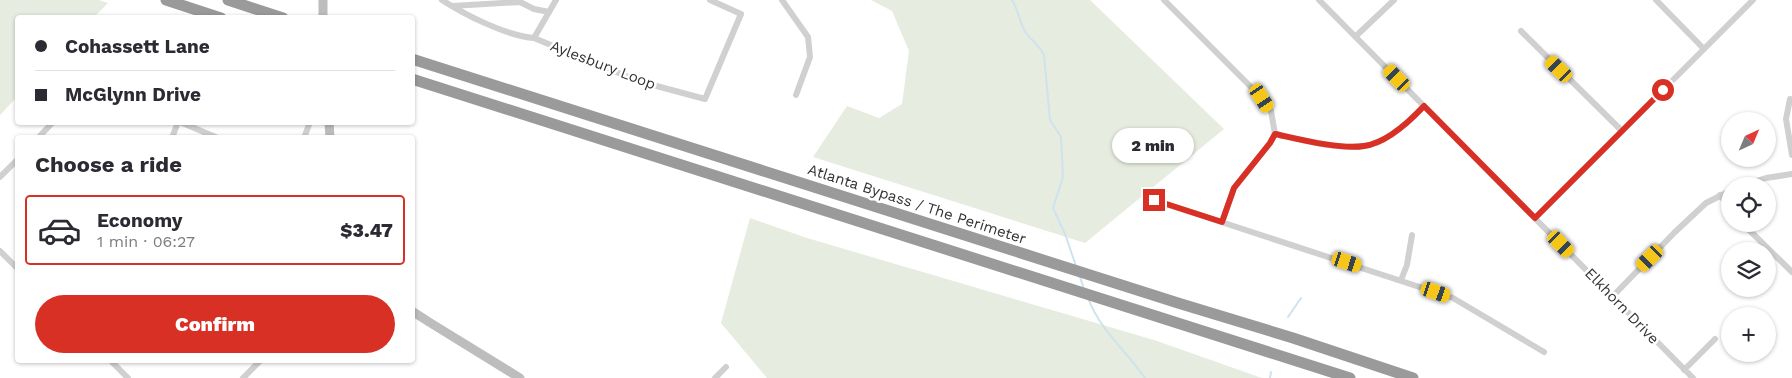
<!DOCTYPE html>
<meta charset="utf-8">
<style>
:root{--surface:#fff;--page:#f2f2f3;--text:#2b2b33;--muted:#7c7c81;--line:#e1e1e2;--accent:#d93025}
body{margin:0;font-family:"Work Sans",sans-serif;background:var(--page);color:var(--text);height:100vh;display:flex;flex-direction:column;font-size:19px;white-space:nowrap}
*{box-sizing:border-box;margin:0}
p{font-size:16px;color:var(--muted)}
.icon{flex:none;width:28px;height:28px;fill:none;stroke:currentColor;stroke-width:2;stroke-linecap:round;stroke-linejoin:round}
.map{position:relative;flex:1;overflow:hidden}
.details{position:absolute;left:15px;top:135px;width:400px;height:228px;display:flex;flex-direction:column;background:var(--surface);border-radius:5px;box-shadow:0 1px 4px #0004}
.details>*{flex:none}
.guide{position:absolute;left:15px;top:15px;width:400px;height:110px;border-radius:5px;box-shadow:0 1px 4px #0004;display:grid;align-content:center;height:110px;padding:0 20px;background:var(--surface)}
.needle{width:32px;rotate:44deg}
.tools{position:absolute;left:1721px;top:112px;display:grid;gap:10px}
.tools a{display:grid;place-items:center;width:55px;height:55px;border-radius:50%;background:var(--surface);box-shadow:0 1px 4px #0004;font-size:25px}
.end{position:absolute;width:22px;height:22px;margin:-11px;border:6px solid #d93025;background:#fff;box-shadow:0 0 0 2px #fff}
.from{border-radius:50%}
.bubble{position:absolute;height:35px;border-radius:18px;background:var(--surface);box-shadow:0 1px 4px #0004;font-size:16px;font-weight:800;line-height:35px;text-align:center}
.car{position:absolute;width:15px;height:30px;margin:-15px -8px;border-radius:6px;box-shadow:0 0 4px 1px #0007;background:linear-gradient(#f5c518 24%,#345 0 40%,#f5c518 0 76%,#345 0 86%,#f5c518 0)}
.guide b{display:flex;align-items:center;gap:18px;height:48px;font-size:19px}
.guide b+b{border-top:1px solid var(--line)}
.guide i{width:12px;height:12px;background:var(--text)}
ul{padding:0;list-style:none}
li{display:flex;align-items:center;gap:15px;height:70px;margin:0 10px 8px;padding:0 10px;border:2px solid transparent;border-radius:5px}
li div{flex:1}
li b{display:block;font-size:19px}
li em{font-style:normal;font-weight:800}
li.selected{border-color:var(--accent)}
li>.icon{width:45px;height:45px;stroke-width:1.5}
h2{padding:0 20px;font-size:22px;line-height:60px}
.cta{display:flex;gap:10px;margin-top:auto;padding:10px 20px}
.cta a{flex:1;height:58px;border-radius:30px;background:var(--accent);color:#fff;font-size:20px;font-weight:800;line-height:58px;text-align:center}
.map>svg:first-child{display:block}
.green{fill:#e6ecdf}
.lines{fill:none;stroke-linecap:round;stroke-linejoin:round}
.stream{stroke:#cfe2ee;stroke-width:2}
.street{stroke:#d0d0d0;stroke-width:6}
.secondary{stroke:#bdbdbd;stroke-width:9}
.highway{stroke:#9a9a9a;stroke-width:11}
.route{stroke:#d93025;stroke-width:6}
.labels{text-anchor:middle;stroke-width:5;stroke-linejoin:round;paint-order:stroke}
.street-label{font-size:15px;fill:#333;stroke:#fff}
</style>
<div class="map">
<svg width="1792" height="378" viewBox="0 0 1792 378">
<rect width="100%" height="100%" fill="#fff"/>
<path class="green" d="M0,0h99l9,3 -14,14 -76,1 -1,79 -17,18z
M871,0h219l134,129 -139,114 -272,-86 34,-51 32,12 23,-14 7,-53 -17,-40z
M750,218l57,20 347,102 108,38h-495l-46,-55z"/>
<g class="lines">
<path class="stream" d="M1012,0c7,11 7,22 14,33 6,8 13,12 18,22l6,65 11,17 2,40 -10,31 12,26 11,32
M1080,277l4,12
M1088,298c12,32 38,53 57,80
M1288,317l13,-19
M1270,378l1,-6"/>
<path class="street" d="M442,0c23,15 65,36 92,38l104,43 67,18 36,-85 -31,-14
M782,0l26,37 2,20 -14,38
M1164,0l98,98 9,13 4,23 -5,9 -36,45 -12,34
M1319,0l374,378
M1656,0l48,49
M452,6l68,-4 14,7 15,3
M1521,31l101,100
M1356,36l38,-36
M534,38l22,-38
M1790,99l-4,20 6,36
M180,122l38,16
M1275,134c24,5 64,16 89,12 23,-3 45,-24 60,-40
M38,138l15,-16
M172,138l6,-16
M304,138l6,-16
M0,177l18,-18
M1741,186l25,-8 26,-4
M1720,195l10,13
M1154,200l299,98 91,54
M1535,218l218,-218
M1743,224l49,48
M0,251l18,18
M1401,280l6,-15 5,-30
M1612,297l63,-65 31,-29 24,-12
M110,360l18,18
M1684,370l31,-31
M243,378l18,-18
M715,378l11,-11"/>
<path class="secondary" d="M323,0v18
M329,122l1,16
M412,311l17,11 91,56"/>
<path class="highway" d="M166,0l55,18
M228,0l55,18
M412,59l766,244 115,35 120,40
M412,79l938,299"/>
</g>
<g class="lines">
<path class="route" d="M1154,200l68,22 12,-34 36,-45 5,-9c23,5 66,16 89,12 23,-3 45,-24 60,-40l111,112 128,-128"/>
</g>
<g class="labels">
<g class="street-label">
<text transform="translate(603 65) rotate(21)" y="5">Aylesbury Loop</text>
<text transform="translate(917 204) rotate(18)" y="5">Atlanta Bypass / The Perimeter</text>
<text transform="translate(1622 306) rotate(46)" y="5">Elkhorn Drive</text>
</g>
</g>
</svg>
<div class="tools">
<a><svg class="needle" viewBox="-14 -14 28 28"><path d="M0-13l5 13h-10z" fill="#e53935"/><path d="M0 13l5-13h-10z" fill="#7c7c81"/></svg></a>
<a><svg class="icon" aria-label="locate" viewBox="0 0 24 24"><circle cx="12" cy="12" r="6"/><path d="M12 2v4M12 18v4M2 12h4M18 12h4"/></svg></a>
<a><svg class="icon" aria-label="layers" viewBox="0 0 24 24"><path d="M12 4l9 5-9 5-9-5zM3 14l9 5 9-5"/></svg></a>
<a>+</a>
</div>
<i class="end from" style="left:1663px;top:90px"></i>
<i class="end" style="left:1154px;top:200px"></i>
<div class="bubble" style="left:1112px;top:128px;width:82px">2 min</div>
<i class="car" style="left:1559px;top:69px;rotate:314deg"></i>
<i class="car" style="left:1397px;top:78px;rotate:316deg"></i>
<i class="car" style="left:1262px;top:98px;rotate:147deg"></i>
<i class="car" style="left:1561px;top:244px;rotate:136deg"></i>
<i class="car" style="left:1650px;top:258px;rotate:225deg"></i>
<i class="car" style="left:1347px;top:262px;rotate:108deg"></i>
<i class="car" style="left:1436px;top:292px;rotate:109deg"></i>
<div class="guide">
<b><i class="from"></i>Cohassett Lane</b>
<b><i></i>McGlynn Drive</b>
</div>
<section class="details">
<h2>Choose a ride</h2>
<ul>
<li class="selected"><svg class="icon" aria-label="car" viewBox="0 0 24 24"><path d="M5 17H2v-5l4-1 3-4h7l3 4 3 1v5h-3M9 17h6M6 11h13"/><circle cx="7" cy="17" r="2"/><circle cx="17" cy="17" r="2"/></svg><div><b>Economy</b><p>1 min · 06:27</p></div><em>$3.47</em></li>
</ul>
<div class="cta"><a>Confirm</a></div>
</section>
</div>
